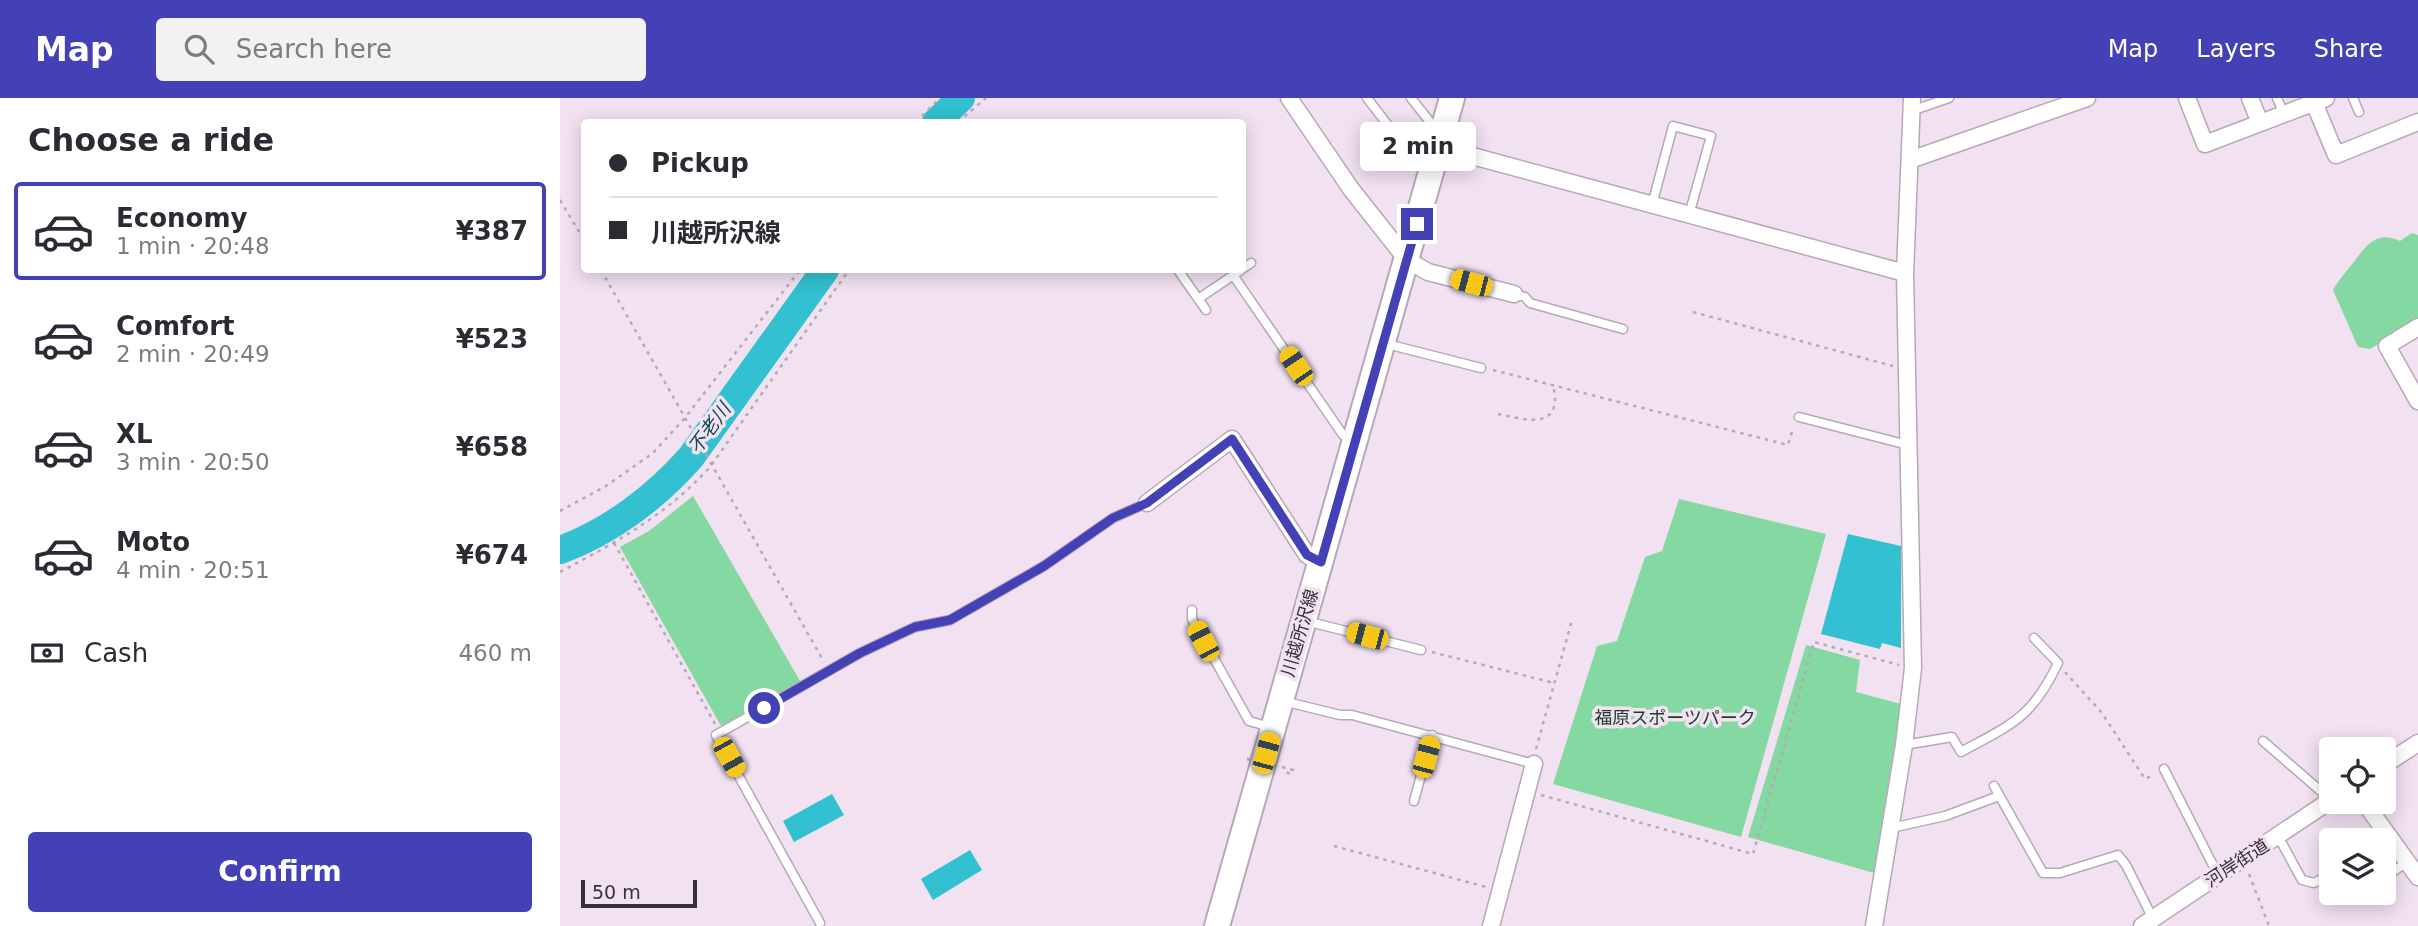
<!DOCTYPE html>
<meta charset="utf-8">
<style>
:root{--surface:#fff;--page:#f2f2f3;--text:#2b2b33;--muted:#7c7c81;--line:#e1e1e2;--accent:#4441b6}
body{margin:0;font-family:"DejaVu Sans","Noto Sans JP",sans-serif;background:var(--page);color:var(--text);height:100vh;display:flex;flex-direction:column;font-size:26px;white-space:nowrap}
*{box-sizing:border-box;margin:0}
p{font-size:23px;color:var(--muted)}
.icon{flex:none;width:38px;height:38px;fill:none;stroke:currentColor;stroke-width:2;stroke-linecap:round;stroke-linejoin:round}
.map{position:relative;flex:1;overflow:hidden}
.drawer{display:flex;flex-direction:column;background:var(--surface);width:560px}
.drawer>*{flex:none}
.top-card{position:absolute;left:21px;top:21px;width:665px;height:154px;border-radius:7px;box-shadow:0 4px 18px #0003;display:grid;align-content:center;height:154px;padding:0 28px;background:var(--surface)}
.fabs{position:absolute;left:1759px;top:639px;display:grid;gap:14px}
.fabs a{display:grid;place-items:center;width:77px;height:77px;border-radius:7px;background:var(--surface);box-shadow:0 4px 18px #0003;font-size:35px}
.scale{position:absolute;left:21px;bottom:18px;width:116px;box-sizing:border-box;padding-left:7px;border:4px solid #373137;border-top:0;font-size:19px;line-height:24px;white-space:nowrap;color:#373137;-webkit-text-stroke:5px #f1e1f1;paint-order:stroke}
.end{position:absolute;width:32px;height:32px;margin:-16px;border:9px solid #4441b6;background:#fff;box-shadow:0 0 0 4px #fff}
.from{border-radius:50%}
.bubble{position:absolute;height:49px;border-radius:7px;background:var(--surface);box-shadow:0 4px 18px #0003;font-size:23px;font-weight:700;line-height:49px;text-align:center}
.car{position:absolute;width:21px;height:42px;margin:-21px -10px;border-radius:9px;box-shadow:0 0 5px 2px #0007;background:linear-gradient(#f5c518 24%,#345 0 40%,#f5c518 0 76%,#345 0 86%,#f5c518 0)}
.top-card b{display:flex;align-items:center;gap:24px;height:66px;font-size:26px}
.top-card b+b{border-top:2px solid var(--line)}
.top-card i{width:18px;height:18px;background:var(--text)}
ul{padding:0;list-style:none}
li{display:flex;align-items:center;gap:21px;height:98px;margin:0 14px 10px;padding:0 14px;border:4px solid transparent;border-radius:7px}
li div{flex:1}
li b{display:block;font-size:26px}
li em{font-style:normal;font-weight:700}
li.on{border-color:var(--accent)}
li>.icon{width:63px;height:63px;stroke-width:1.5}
h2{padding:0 28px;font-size:32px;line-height:84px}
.pay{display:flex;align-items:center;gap:18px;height:77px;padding:0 28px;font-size:26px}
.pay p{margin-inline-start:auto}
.button{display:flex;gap:14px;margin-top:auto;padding:14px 28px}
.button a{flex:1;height:80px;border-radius:7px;background:var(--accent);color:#fff;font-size:28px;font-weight:700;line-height:80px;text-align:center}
header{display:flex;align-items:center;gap:42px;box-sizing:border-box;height:98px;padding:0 35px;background:var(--accent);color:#fff}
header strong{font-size:33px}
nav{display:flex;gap:38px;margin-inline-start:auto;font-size:24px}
.search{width:490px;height:63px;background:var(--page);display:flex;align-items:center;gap:18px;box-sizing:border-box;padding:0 24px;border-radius:7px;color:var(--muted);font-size:26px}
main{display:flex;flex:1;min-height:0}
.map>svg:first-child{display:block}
.green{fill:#84d8a2}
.water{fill:#33c0d1}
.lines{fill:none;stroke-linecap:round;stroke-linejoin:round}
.river{stroke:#33c0d1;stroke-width:28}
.service-casing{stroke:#b7a8b8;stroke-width:11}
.minor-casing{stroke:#b7a8b8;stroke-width:19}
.primary-casing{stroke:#b7a8b8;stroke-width:28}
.path{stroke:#b6a9b6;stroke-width:2.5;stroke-dasharray:3.5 5;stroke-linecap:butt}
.service{stroke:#fff;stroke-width:8}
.minor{stroke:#fff;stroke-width:16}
.primary{stroke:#fff;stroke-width:24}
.path-bridge{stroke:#b6a9b6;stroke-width:2.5;stroke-dasharray:3.5 5;stroke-linecap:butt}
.route{stroke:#4441b6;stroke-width:9}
.labels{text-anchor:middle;stroke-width:7;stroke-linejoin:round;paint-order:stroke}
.street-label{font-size:18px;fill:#373137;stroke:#f1e1f1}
.park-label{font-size:18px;fill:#183d26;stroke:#f1e1f1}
.water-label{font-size:19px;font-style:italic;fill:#0d4950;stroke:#f1e1f1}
</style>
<header>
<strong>Map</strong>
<div class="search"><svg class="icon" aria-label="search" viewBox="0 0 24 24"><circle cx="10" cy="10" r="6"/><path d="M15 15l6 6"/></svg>Search here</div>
<nav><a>Map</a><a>Layers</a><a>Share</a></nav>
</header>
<main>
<section class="drawer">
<h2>Choose a ride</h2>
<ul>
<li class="on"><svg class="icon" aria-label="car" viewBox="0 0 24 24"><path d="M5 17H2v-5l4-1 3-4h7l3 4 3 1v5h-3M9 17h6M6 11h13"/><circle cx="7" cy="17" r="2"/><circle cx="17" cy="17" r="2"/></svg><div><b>Economy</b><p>1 min · 20:48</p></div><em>¥387</em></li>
<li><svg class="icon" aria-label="car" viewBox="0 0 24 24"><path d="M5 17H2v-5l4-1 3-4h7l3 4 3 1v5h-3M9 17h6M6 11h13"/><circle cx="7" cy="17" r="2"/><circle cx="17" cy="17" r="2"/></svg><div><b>Comfort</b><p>2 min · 20:49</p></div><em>¥523</em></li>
<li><svg class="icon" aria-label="car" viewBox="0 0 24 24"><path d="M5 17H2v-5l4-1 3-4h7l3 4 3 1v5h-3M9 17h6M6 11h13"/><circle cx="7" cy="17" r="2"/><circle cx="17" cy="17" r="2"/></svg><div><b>XL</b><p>3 min · 20:50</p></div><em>¥658</em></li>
<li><svg class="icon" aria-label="car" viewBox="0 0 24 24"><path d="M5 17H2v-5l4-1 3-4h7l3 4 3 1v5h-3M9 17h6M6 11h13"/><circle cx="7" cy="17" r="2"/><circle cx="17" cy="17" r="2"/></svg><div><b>Moto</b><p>4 min · 20:51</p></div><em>¥674</em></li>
</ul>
<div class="pay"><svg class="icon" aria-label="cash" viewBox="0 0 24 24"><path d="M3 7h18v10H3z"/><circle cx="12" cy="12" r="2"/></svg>Cash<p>460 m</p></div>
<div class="button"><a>Confirm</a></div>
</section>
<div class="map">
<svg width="1858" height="828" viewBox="0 0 1858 828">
<rect width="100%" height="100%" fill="#f1e1f1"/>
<path class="green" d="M1852,135l6,2v85l-48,29 -12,-2 -25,-57c6,-11 13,-18 21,-28 12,-17 23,-32 46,-21z
M133,398l107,185 -79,45 -101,-179 29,-16z
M1119,401l147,35 -85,303 -188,-53 44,-138 20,-5 28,-84 17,-6z
M1246,547l54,15 -4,32 45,12 -27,169 -126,-36z"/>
<path class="water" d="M1288,436l53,12v102l-19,-5 -2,6 -59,-15z
M272,696l12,21 -50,27 -11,-21z
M410,752l12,20 -49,30 -12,-21z"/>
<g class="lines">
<path class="river" d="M376,24l25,-24
M0,452c50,-18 97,-54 131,-93l134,-187"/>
<defs>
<path id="service" d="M807,0l50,65 12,9
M851,0l19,24 10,7
M1717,0l7,16
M1793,0l6,14
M1351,13l38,-13
M1092,107l21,-79 38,10 -22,79
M682,171l9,-6
M618,172l28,40
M673,177l110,160 9,5
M954,196l11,3 5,6 93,26
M638,201l43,-29
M827,246l94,24
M1239,319l109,28
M632,512v9l57,102 21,6
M746,523l115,29
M723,603l57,14h12l182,49
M1703,643l68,59
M1344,647l48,-8 9,15c51,-28 71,-34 97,-89l-24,-25
M1604,671l54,106
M1434,688l49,87h17l58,-18 8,10 27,54
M854,703l18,-66
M1331,730l54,-12 54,-20
M1718,738l24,44 12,3 17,-9
M1824,780l23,-16
M260,825l-104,-188 144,-82 55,-26 35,-7 94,-54 69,-48 34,-15"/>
<path id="minor" d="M729,0l62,91 56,71 21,12 86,22
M1627,0l18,46 121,-46
M1690,0l10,25
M1752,0l24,57 82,-33
M879,49l466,126
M1350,62l177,-62
M1858,229l-31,19 31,55
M587,405l85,-64 75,116 14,7
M1824,667l34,-22
M1804,704l54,75
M931,828l43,-162
M1314,828l30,-181 9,-77 -8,-395 7,-175
M1582,828l189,-126"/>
<path id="primary" d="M657,828l235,-828"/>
</defs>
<use href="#service" class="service-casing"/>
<use href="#minor" class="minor-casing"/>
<use href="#primary" class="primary-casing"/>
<path class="path" d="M356,24l24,-24
M398,24l28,-24
M0,102l24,40
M41,172l223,392
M1133,214l200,54
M933,272l295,75 5,-17
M938,316c28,6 66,17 55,-29
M0,413l46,-25 47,-33 31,-34 116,-149
M54,445l101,181
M0,474c58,-31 105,-56 150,-105l139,-197
M872,554l122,31
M1505,574l37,41 43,66 8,-4
M976,651l36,-129
M722,669l11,3 -2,4 -9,-3
M981,697l212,59 61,-212 85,23
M774,748l152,41
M1689,776l20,52"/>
<use href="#service" class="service"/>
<use href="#minor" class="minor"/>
<use href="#primary" class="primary"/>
<path class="path-bridge" d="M687,661l32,7"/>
</g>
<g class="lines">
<path class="route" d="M204,610l96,-55 55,-26 35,-7 94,-54 69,-48 34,-15 85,-64 75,116 14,7 96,-338"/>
</g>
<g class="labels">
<g class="street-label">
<text transform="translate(740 535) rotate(-74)" y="6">川越所沢線</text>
<text transform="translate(1677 765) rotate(-33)" y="6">河岸街道</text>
</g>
<g class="park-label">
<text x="1115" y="626">福原スポーツパーク</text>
</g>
<g class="water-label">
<text transform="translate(149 330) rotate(-54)" y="7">不老川</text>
</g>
</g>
</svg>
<div class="fabs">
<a><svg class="icon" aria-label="locate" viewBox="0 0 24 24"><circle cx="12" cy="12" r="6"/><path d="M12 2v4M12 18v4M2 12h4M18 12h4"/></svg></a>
<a><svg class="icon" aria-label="layers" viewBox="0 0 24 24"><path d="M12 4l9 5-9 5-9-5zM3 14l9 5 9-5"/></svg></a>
</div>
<div class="scale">50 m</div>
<i class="end from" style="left:204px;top:610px"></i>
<i class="end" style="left:857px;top:126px"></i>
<div class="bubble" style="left:800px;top:24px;width:116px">2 min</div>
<i class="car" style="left:911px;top:185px;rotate:285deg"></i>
<i class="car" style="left:736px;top:268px;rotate:326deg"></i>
<i class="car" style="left:807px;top:538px;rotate:285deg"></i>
<i class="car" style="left:643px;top:543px;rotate:332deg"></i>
<i class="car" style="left:706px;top:655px;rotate:15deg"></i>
<i class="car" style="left:169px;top:659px;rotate:151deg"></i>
<i class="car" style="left:866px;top:659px;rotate:15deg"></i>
<div class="top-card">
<b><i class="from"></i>Pickup</b>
<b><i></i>川越所沢線</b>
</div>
</div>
</main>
